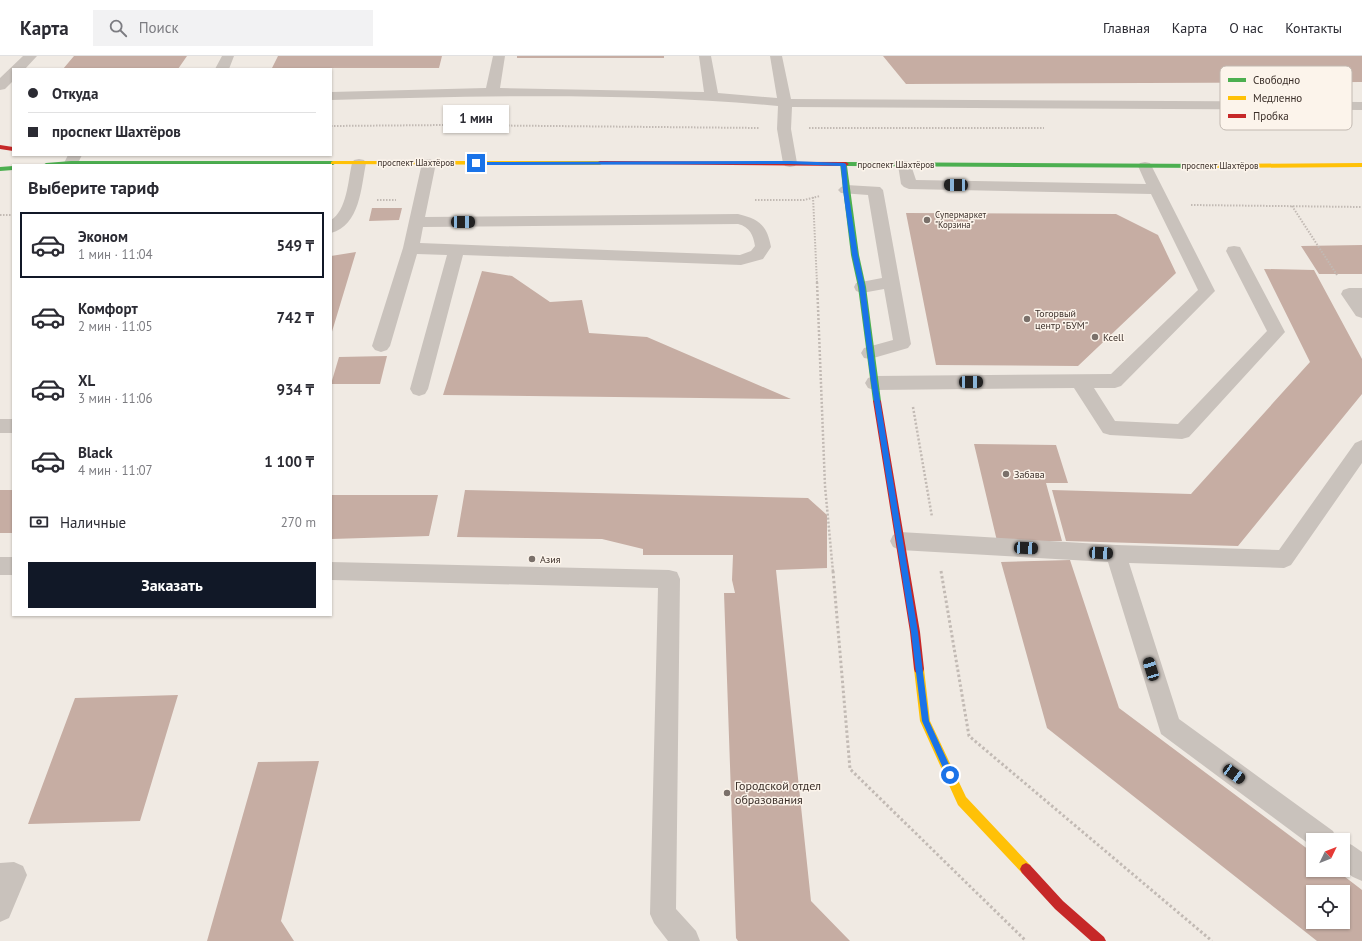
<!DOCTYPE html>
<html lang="ru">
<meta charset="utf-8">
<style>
:root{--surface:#fff;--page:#f2f2f3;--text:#2b2b33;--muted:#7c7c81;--line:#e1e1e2;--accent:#111827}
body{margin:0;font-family:"PT Sans",sans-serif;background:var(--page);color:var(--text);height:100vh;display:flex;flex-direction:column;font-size:15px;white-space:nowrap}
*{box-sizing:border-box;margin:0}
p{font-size:13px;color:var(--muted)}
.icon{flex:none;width:22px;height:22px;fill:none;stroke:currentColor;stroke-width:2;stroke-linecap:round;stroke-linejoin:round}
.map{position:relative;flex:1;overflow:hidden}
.panel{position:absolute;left:12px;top:108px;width:320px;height:452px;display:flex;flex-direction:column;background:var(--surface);border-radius:0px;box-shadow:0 1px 3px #0004}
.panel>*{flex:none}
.hud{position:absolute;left:12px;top:12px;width:320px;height:88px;border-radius:0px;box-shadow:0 1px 3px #0004;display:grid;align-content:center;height:88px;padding:0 16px;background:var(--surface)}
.needle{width:26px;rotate:47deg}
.tools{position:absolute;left:1306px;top:777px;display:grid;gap:8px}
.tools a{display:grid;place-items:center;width:44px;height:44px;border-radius:0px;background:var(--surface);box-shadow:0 1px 3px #0004;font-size:20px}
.end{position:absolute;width:18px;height:18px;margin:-9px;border:5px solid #1a73e8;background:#fff;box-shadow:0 0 0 2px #fff}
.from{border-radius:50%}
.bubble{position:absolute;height:28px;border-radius:0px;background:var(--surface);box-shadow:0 1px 3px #0004;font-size:13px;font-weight:700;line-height:28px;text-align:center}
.car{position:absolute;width:12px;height:24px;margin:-12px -6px;border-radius:5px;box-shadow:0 0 3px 1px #0007;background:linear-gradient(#222 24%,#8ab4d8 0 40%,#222 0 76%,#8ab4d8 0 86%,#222 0)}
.hud b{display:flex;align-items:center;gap:14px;height:38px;font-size:15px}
.hud b+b{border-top:1px solid var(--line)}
.hud i{width:10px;height:10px;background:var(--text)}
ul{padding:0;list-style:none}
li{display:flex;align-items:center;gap:12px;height:66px;margin:0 8px 6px;padding:0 8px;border:2px solid transparent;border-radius:0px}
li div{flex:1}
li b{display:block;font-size:15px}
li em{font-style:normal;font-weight:700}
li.on{border-color:var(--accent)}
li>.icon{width:36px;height:36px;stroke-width:1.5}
h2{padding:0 16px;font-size:18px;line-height:48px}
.pay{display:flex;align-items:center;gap:10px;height:44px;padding:0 16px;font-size:15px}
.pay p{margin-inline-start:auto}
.primary-button{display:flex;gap:8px;margin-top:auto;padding:8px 16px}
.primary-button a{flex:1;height:46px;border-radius:0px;background:var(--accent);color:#fff;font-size:16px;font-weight:700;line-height:46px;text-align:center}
header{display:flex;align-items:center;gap:24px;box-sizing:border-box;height:56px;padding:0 20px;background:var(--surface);border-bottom:1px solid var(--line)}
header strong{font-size:19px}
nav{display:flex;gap:22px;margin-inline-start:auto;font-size:14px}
.search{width:280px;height:36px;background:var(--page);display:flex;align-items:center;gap:10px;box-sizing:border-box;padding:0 14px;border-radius:0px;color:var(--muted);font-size:15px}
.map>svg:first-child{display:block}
.building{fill:#c6ada3;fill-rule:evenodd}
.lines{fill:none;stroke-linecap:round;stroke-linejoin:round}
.path-far2{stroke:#c2bab4;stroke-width:2;stroke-dasharray:1.5 1.5;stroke-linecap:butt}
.path-far1{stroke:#c2bab4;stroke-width:2.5;stroke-dasharray:2 2;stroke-linecap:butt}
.path{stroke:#c2bab4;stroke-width:3;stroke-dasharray:2.5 2.5;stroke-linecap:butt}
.lane{fill:#c9c2bc;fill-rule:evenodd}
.fast{fill:#4caf50;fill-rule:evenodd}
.slow{fill:#ffc107;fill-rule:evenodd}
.jam{fill:#c62828;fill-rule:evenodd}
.route{fill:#1a73e8}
.poi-dot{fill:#7a706a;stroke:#fcf4eb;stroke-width:1.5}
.labels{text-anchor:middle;stroke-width:3;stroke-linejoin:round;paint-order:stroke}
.far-street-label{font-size:9px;fill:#3b2f29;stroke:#fcf4eb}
.far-poi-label{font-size:9px;fill:#3b2f29;stroke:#fcf4eb;text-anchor:start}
.poi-label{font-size:10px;fill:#3b2f29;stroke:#fcf4eb;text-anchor:start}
.near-poi-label{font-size:12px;fill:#3b2f29;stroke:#fcf4eb;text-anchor:start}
.key{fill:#fcf4eb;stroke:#c2b9b1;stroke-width:1}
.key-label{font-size:11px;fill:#3b2f29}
</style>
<header>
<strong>Карта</strong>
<div class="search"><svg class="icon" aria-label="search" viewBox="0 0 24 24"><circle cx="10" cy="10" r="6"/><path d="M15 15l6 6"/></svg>Поиск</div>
<nav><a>Главная</a><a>Карта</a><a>О нас</a><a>Контакты</a></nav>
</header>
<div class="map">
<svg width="1362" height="885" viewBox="0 0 1362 885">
<rect width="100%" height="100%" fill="#f0eae3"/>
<path class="building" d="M74,0h113l-9,13h-115z
M278,0h164l-3,12h-167z
M517,0h147v2h-147z
M883,0h479v26l-456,2z
M372,152h30l-3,12 -30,1z
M906,157l210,1 42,21 18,38 -98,93 -142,-1z
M1362,189v29h-43l-18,-28z
M356,196l-25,83v-79z
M1264,213l50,1 48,89v35l-124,152 -172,-5 -14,-51 139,4 119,-132z
M482,215l30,5 38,26 32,-2 7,33 58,4 144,62 -348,-4z
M387,300l-7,28h-49l8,-27z
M974,388l82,1 12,38h-22l16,58h-65z
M0,434h13v43h-13z
M465,434l343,8 19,17v53l-51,2 35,331 39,40h-112l-2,-3 -12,-345h11l-3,-13 1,-25h-90v-6l-41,-10 -145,-2z
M331,439h107l-9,41 -98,3z
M1070,504l49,148 194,145v17h23l26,20v51h-45l-270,-213 -46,-166zM1313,836h30v30h-30z
M178,639l-38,126 -112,3 47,-126z
M319,705l-38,160 13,20h-87l51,-179z"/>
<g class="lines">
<path class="path-far2" d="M331,70l116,-1 313,3
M809,72h235
M813,141l4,86
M377,144h19
M755,144h49l16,-4
M1191,149l171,2
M1292,150l45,69
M0,159h13"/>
<path class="path-far1" d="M817,226l8,204 8,86
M913,351l19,110"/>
<path class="path" d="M833,515l17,198 176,172
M941,515l28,165 243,205"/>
<path class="lane" d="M23,0h14l-12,13h-12v12l-8,8 -5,1v-12z
M222,0h12l-5,13h-14z
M493,0h12l-5,32 204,4 -5,-36h12l7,37 59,5 -7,-42h12l9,43 571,3v8l-570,-3 -1,22 6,34 -2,3 -5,1 -5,-1 -2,-3 -6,-34 1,-23c-148,-14 -298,-10 -447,-6v-8l155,-4z
M68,99h14l-5,10h-14z
M359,103l5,1 2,3c-5,25 -6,62 -35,70v-13c16,-10 17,-39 21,-57l2,-3z
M429,103l5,1 2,3 -11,54 313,-3c21,5 29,11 33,33l-8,12 -22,6 -278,-10 -35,134 -3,5 -6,2 -6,-2 -3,-5 37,-134 -30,-1 -27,92 -3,4 -6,2 -6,-2 -3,-4 31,-98 19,-85 2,-3zM738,168c12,3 15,11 17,22l-4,5 -11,4 -320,-12 3,-16z
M905,105l5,1 6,18 230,4 -8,-18 2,-3 5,-1 5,1 65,128 -94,95 -6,2h-21l21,33 63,3 89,-93 -41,-80 2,-4 6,-1 6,1 45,85 -96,105 -7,2 -72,-4 -7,-2 -29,-45 -200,2 -6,-2 -3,-5 3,-5 6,-2 237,-2 87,-84 -47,-96 -242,-5 -5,-2 -3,-3 -3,-19 2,-3z
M846,129l34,2 3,3 28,154 -3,4 -38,11 -6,-1 -3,-5 3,-5 29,-8 -9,-51 -22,4 -6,-2 -2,-4 2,-4 26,-5 -14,-83 -27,-2 -3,-3 3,-3z
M1349,232h13v30l-6,-2 -15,-22 2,-4z
M0,363h13v14h-13z
M1362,384v23l-71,102 -7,3 -155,-5 50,156 154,112 4,9h-24v7l-152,-113 -53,-172 -208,-12 -7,-3 -3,-6 3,-6 7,-3 216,13 163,5 76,-107z
M0,501h13v18h-13z
M331,506l338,8 8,2 3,7 -4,330 20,22 4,10h-32l-14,-18 -4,-9 8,-326 -327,-8z
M1343,785l9,4 10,7v29l-9,-4 -10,-7z
M14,806l9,4 4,9 -18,43 -9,4v-59z"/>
<path class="fast" d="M71,105h262l3,2 -3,2h-290l3,-2z
M846,106l370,2 3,2 -3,2 -369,-2 12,89 7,32 15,114 -4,3 -4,-3 -15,-114 -7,-32 -11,-91z
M13,110v4l-13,1v-4z"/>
<path class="slow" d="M333,105h267l3,2 -3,2 -269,-1v-2z
M1362,107v4l-146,1 -3,-2 3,-2z
M919,608l4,2 1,3 6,52 36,76 64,68 2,4 -2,4 -4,2 -4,-2 -64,-68 -38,-84 -6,-52 1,-3z"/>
<path class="jam" d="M0,89l13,2v4l-13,-2z
M600,105l246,1 3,2 -3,2 -248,-2v-2z
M877,342l4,3 39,231 4,37 -1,3 -4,2 -4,-2 -1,-3 -4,-37 -37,-231z
M1026,807l4,2 33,36 41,36 2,4h-15l-36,-32 -33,-36 -2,-4 2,-4z"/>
</g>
<path class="route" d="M790,105l54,2 2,1 2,26 10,65 7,32 12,95 41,250 11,89 25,54 -4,4 -3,-2 -25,-56 -11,-89 -40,-250 -12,-95 -7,-32 -9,-65 -2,-24 -51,-2 -314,1 -2,-2 2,-1z"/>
<g class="poi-dot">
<circle cx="927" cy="164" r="4"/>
<circle cx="1027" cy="263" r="4"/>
<circle cx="1095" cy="281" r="4"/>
<circle cx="1006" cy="418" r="4"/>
<circle cx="532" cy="503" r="4"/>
<circle cx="727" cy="737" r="4"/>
</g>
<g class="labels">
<g class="far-street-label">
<text x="416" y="110">проспект Шахтёров</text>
<text x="896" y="112">проспект Шахтёров</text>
<text x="1220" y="113">проспект Шахтёров</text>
</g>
<g class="far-poi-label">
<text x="935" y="162">Супермаркет<tspan x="935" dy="10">"Корзина"</tspan></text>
</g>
<g class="poi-label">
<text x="1035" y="261">Тогорвый<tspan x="1035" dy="12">центр "БУМ"</tspan></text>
<text x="1103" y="285">Kcell</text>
<text x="1014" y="422">Забава</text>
<text x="540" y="507">Азия</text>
</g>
<g class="near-poi-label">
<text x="735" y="734">Городской отдел<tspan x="735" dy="14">образования</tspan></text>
</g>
</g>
<rect x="1220" y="10" width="132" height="64" rx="6" class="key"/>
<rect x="1228" y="22" width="18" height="4" fill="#4caf50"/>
<rect x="1228" y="40" width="18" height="4" fill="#ffc107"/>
<rect x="1228" y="58" width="18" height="4" fill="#c62828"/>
<g class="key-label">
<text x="1253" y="28">Свободно</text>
<text x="1253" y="46">Медленно</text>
<text x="1253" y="64">Пробка</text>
</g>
</svg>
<div class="tools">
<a><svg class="needle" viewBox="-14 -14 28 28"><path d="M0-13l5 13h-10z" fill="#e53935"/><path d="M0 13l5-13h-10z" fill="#7c7c81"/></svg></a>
<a><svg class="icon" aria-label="locate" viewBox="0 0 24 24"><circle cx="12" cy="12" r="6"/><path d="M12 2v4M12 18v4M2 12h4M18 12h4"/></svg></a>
</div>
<i class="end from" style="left:950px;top:719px"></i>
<i class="end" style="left:476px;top:107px"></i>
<div class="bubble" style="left:443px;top:49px;width:66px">1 мин</div>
<i class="car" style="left:956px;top:129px;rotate:271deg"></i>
<i class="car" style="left:463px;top:166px;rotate:90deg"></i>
<i class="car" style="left:971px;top:326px;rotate:90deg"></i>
<i class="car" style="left:1026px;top:492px;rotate:93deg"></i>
<i class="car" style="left:1101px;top:497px;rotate:93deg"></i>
<i class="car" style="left:1151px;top:613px;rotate:343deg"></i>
<i class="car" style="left:1234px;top:718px;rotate:126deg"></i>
<div class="hud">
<b><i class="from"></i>Откуда</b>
<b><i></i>проспект Шахтёров</b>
</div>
<section class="panel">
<h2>Выберите тариф</h2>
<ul>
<li class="on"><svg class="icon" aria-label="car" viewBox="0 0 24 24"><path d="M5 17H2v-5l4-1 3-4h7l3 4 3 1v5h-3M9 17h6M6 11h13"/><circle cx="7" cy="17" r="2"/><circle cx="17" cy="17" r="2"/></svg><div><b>Эконом</b><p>1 мин · 11:04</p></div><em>549 ₸</em></li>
<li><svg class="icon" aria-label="car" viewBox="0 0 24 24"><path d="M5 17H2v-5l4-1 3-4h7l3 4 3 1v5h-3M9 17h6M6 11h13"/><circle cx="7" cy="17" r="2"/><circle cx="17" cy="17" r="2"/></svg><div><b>Комфорт</b><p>2 мин · 11:05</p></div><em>742 ₸</em></li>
<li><svg class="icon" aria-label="car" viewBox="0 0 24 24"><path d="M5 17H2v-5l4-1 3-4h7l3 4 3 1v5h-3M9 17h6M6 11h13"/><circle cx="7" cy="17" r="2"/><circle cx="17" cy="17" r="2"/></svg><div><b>XL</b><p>3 мин · 11:06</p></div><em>934 ₸</em></li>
<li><svg class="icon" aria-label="car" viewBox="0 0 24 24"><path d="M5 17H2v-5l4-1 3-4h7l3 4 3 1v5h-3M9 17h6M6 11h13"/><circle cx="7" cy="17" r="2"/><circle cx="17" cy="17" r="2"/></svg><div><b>Black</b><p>4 мин · 11:07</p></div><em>1 100 ₸</em></li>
</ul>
<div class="pay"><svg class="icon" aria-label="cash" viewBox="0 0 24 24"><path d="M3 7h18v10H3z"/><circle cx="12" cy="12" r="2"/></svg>Наличные<p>270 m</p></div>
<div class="primary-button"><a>Заказать</a></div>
</section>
</div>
